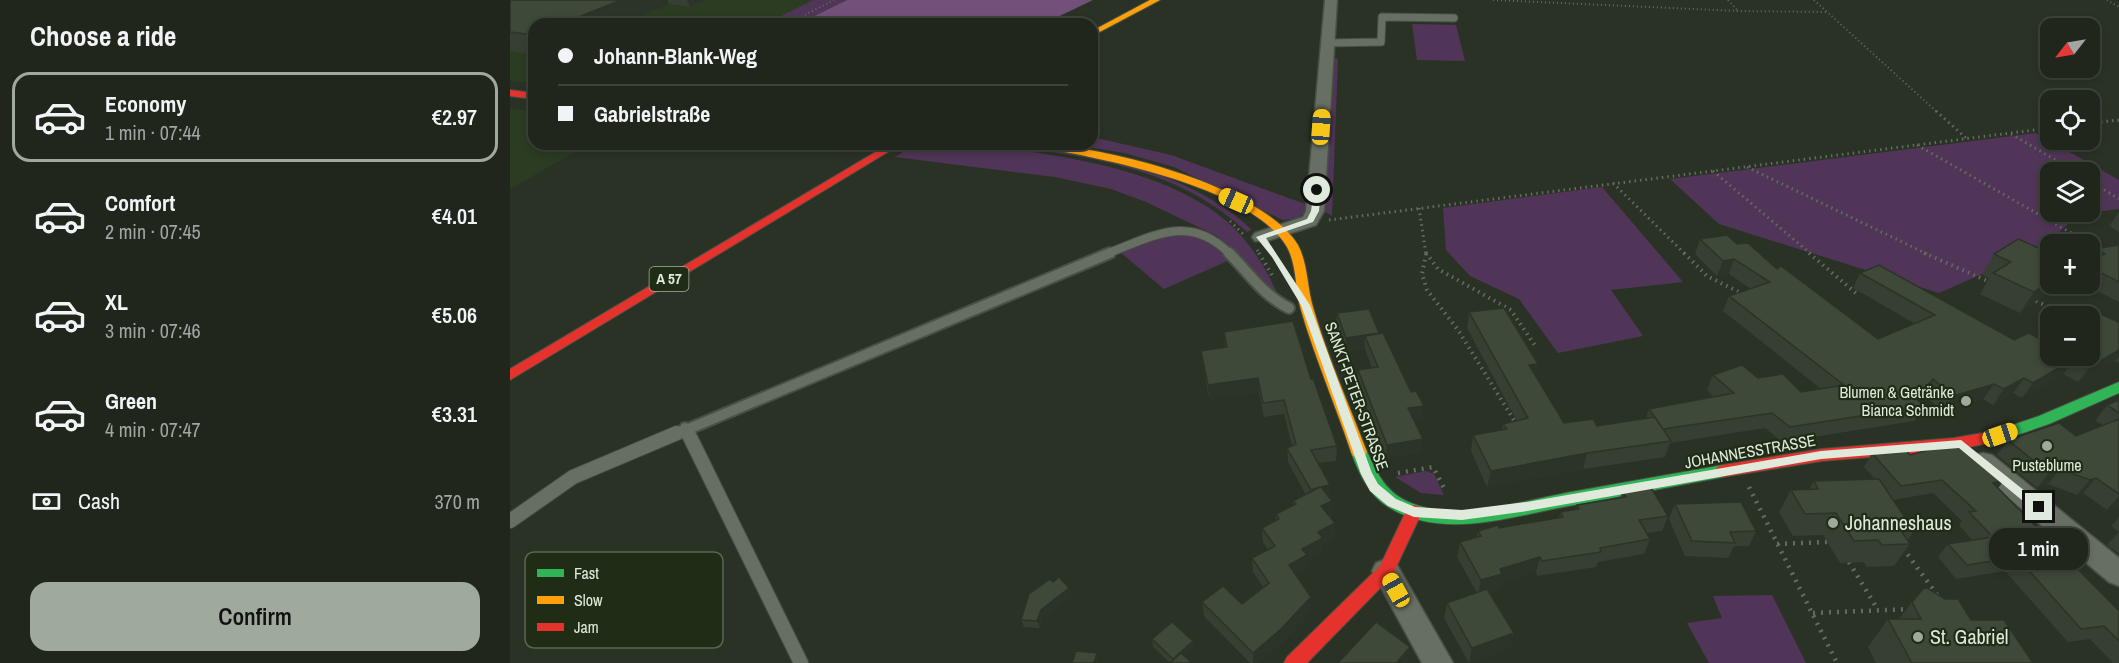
<!DOCTYPE html>
<meta charset="utf-8">
<style>
:root{--surface:#20261c;--page:#282e25;--text:#f1f3f6;--muted:#a2a5a3;--line:#3d433b;--accent:#a0aa9c}
body{margin:0;font-family:"Archivo Narrow",sans-serif;background:var(--page);color:var(--text);height:100vh;display:flex;flex-direction:column;font-size:22px;white-space:nowrap}
*{box-sizing:border-box;margin:0}
p{font-size:20px;color:var(--muted)}
.icon{flex:none;width:33px;height:33px;fill:none;stroke:currentColor;stroke-width:2;stroke-linecap:round;stroke-linejoin:round}
.map{position:relative;flex:1;overflow:hidden}
.sheet{display:flex;flex-direction:column;background:var(--surface);width:510px}
.sheet>*{flex:none}
.banner{position:absolute;left:18px;top:18px;width:570px;height:132px;border-radius:18px;box-shadow:0 3px 9px #0003,0 0 0 2px var(--line);display:grid;align-content:center;height:132px;padding:0 30px;background:var(--surface)}
.needle{width:39px;rotate:239deg}
.buttons{position:absolute;left:1530px;top:18px;display:grid;gap:12px}
.buttons a{display:grid;place-items:center;width:60px;height:60px;border-radius:12px;background:var(--surface);box-shadow:0 3px 9px #0003,0 0 0 2px var(--line);font-size:30px}
.end{position:absolute;width:27px;height:27px;margin:-14px;border:8px solid #e0eadc;background:#111;box-shadow:0 0 0 3px #111}
.from{border-radius:50%}
.bubble{position:absolute;height:42px;border-radius:18px;background:var(--surface);box-shadow:0 3px 9px #0003,0 0 0 2px var(--line);font-size:20px;font-weight:600;line-height:42px;text-align:center}
.car{position:absolute;width:18px;height:36px;margin:-18px -9px;border-radius:8px;box-shadow:0 0 4px 2px #0007;background:linear-gradient(#f5c518 24%,#345 0 40%,#f5c518 0 76%,#345 0 86%,#f5c518 0)}
.banner b{display:flex;align-items:center;gap:21px;height:57px;font-size:22px}
.banner b+b{border-top:2px solid var(--line)}
.banner i{width:15px;height:15px;background:var(--text)}
ul{padding:0;list-style:none}
li{display:flex;align-items:center;gap:18px;height:90px;margin:0 12px 9px;padding:0 18px;border:3px solid transparent;border-radius:18px}
li div{flex:1}
li b{display:block;font-size:22px}
li em{font-style:normal;font-weight:600}
li.current{border-color:var(--accent)}
li>.icon{width:54px;height:54px;stroke-width:1.5}
h2{padding:0 30px;font-size:27px;line-height:72px}
.pay{display:flex;align-items:center;gap:15px;height:66px;padding:0 30px;font-size:22px}
.pay p{margin-inline-start:auto}
.primary-button{display:flex;gap:12px;margin-top:auto;padding:12px 30px}
.primary-button a{flex:1;height:69px;border-radius:18px;background:var(--accent);color:#111;font-size:24px;font-weight:600;line-height:69px;text-align:center}
main{display:flex;flex:1;min-height:0}
.map>svg:first-child{display:block}
.built{fill:#2b3c22}
.green{fill:#513558;fill-rule:evenodd}
.forest{fill:#71507a}
.lines{fill:none;stroke-linecap:round;stroke-linejoin:round}
.lane-far3-casing{stroke:#484f44;stroke-width:9}
.lane-far2-casing{stroke:#484f44;stroke-width:10}
.lane-far1-casing{stroke:#484f44;stroke-width:14}
.lane-casing{stroke:#484f44;stroke-width:16}
.street-casing{stroke:#484f44;stroke-width:3}
.fast-casing{stroke:#484f44;stroke-width:2}
.slow-casing{stroke:#484f44;stroke-width:2}
.jam-casing{stroke:#484f44;stroke-width:2}
.path-far3{stroke:#646c60;stroke-width:2;stroke-dasharray:1 3;stroke-linecap:butt}
.path-far2{stroke:#646c60;stroke-width:3;stroke-dasharray:1.5 4;stroke-linecap:butt}
.path-far1{stroke:#646c60;stroke-width:4;stroke-dasharray:1.5 4.5;stroke-linecap:butt}
.path{stroke:#646c60;stroke-width:4.5;stroke-dasharray:2 6;stroke-linecap:butt}
.lane-far3{stroke:#666f61;stroke-width:7}
.lane-far2{stroke:#666f61;stroke-width:8}
.lane-far1{stroke:#666f61;stroke-width:10}
.lane{stroke:#666f61;stroke-width:14}
.street{fill:#666f61;fill-rule:evenodd}
.fast{fill:#30b455;fill-rule:evenodd}
.slow{fill:#ff9f0a;fill-rule:evenodd}
.jam{fill:#e5322d;fill-rule:evenodd}
.wall{fill:#363f31}
.shaded-wall{fill:#2c3328}
.building{fill:#3f4939;stroke:#2c3328;stroke-width:1.5}
.route{fill:#e0eadc}
.poi-dot{fill:#a0aa9c;stroke:#1f2d17;stroke-width:2}
.labels{text-anchor:middle;stroke-width:4.5;stroke-linejoin:round;paint-order:stroke}
.shield{fill:#1f2d17;stroke:#a6b1a1;stroke-width:1.5}
.shield-label{font-size:15px;font-weight:bold;fill:#e0eadc}
.poi-label{font-size:16px;fill:#e0eadc;stroke:#1f2d17;text-anchor:end}
.street-label{font-size:16px;fill:#e0eadc;stroke:#1f2d17}
.near-poi-label{font-size:20px;fill:#e0eadc;stroke:#1f2d17;text-anchor:start}
.key{fill:#1f2d17;stroke:#596652;stroke-width:1.5}
.key-label{font-size:16px;fill:#e0eadc}
</style>
<main>
<section class="sheet">
<h2>Choose a ride</h2>
<ul>
<li class="current"><svg class="icon" aria-label="car" viewBox="0 0 24 24"><path d="M5 17H2v-5l4-1 3-4h7l3 4 3 1v5h-3M9 17h6M6 11h13"/><circle cx="7" cy="17" r="2"/><circle cx="17" cy="17" r="2"/></svg><div><b>Economy</b><p>1 min · 07:44</p></div><em>€2.97</em></li>
<li><svg class="icon" aria-label="car" viewBox="0 0 24 24"><path d="M5 17H2v-5l4-1 3-4h7l3 4 3 1v5h-3M9 17h6M6 11h13"/><circle cx="7" cy="17" r="2"/><circle cx="17" cy="17" r="2"/></svg><div><b>Comfort</b><p>2 min · 07:45</p></div><em>€4.01</em></li>
<li><svg class="icon" aria-label="car" viewBox="0 0 24 24"><path d="M5 17H2v-5l4-1 3-4h7l3 4 3 1v5h-3M9 17h6M6 11h13"/><circle cx="7" cy="17" r="2"/><circle cx="17" cy="17" r="2"/></svg><div><b>XL</b><p>3 min · 07:46</p></div><em>€5.06</em></li>
<li><svg class="icon" aria-label="car" viewBox="0 0 24 24"><path d="M5 17H2v-5l4-1 3-4h7l3 4 3 1v5h-3M9 17h6M6 11h13"/><circle cx="7" cy="17" r="2"/><circle cx="17" cy="17" r="2"/></svg><div><b>Green</b><p>4 min · 07:47</p></div><em>€3.31</em></li>
</ul>
<div class="pay"><svg class="icon" aria-label="cash" viewBox="0 0 24 24"><path d="M3 7h18v10H3z"/><circle cx="12" cy="12" r="2"/></svg>Cash<p>370 m</p></div>
<div class="primary-button"><a>Confirm</a></div>
</section>
<div class="map">
<svg width="1609" height="663" viewBox="0 0 1609 663">
<rect width="100%" height="100%" fill="#2a3226"/>
<path class="built" d="M0,0h303l-38,19 -31,5h-210v59l-24,-2z
M0,108l24,4v32h55l-79,45z"/>
<path class="green" d="M303,0h34l-49,24h-54l31,-5z
M902,24l44,1 9,36 -48,-1z
M821,57l7,2 -6,157 -10,-6z
M1526,133l83,47v29l-40,5 -36,33 -104,46 -220,-69 -49,-45zM1540,172h40v40h-40z
M582,137l79,18 134,49 2,4c-4,10 -13,11 -24,12l-109,-53 -50,-14 -53,-9h21z
M406,144c90,0 240,17 309,76 26,22 43,51 56,82l-64,-66 -71,-34 -35,-13 -56,-12 -160,-20z
M473,144c84,0 208,25 269,86l-5,2c-71,-67 -171,-79 -264,-88z
M1092,187l81,95 -72,8 32,46 -85,17 -39,-54 -49,-23 -24,-26 -3,-42z
M663,233l35,6 24,20 -68,30 -44,-37z
M916,471l8,3 10,21 -23,-2 -26,-16z
M1262,595l34,68h-97l-22,-40 35,-5 -9,-22z"/>
<path class="forest" d="M337,0h246l-50,24h-245z"/>
<g class="lines">
<defs>
<path id="lane-far3" d="M817,43l54,-1 1,-25 72,1"/>
<path id="lane-far2" d="M596,254c46,-17 83,-42 124,0"/>
<path id="lane-far1" d="M719,253c20,20 34,42 60,55
M175,428l3,7
M164,435l436,-182"/>
<path id="lane" d="M178,433l113,230
M0,521l63,-44 104,-44"/>
<path id="street" d="M815,0h12l-13,211 -8,14 -49,16h-12l-3,-4 3,-4 48,-16 3,-6z
M1473,453l9,2 127,103v28l-10,-4 -135,-113 -3,-7 3,-7z
M876,559l10,4 57,100h-31l-50,-92 4,-8z"/>
<path id="fast" d="M1609,382v11l-70,31 -55,19 -5,-2 -3,-4 3,-4 50,-17z
M849,446l6,2c10,19 16,38 36,50 47,28 120,3 170,-6 50,-9 101,-18 152,-27l6,2 2,4 -2,4 -6,2c-50,9 -99,19 -149,28 -59,10 -129,36 -184,3 -21,-12 -31,-35 -39,-56l2,-4z"/>
<path id="slow" d="M640,0h10l-68,36v-5z
M522,144c66,0 230,41 266,101 10,19 9,42 15,62 14,49 36,97 54,145l-2,4 -6,2 -6,-2 -2,-4c-16,-48 -36,-94 -50,-142 -6,-20 -4,-45 -14,-63 -35,-60 -185,-89 -250,-100z"/>
<path id="jam" d="M0,90l24,3v6l-24,-3z
M379,144h12l-391,236v-11z
M1484,431l5,2 3,4 -3,4 -45,9 -132,11 -99,16 -6,-2 -2,-4 2,-4 6,-2 99,-16 132,-11z
M904,505l6,2 2,5 -30,64 -85,87h-23l3,-6 93,-91 28,-59z"/>
</defs>
<use href="#lane-far3" class="lane-far3-casing"/>
<use href="#lane-far2" class="lane-far2-casing"/>
<use href="#lane-far1" class="lane-far1-casing"/>
<use href="#lane" class="lane-casing"/>
<use href="#street" class="street-casing"/>
<use href="#fast" class="fast-casing"/>
<use href="#slow" class="slow-casing"/>
<use href="#jam" class="jam-casing"/>
<path class="path-far3" d="M983,0l245,11 90,1
M1218,0l10,11
M1304,0l124,113
M1597,0l12,7
M277,24l47,-24"/>
<path class="path-far2" d="M1426,111l30,27
M1580,123l29,-3
M1501,134l65,38
M459,144l50,6
M1407,145l184,105
M1237,167l180,87
M1203,171l98,83
M1580,181l29,18
M1103,183l72,71
M909,208l7,46
M819,220l721,-92
M720,221l14,14
M747,250l3,4"/>
<path class="path-far1" d="M749,253l14,24
M916,253l12,16 73,41 25,37
M1174,253l23,23 38,19
M1299,253l49,42
M1414,253l66,29
M916,254l-4,20 5,16 31,40 59,95
M1526,301l33,15"/>
<path class="path" d="M888,473l35,-6 13,25
M1239,487l88,176
M1267,544l50,-2
M1393,548l34,47
M1339,562l29,48
M1303,613l98,-4"/>
<use href="#lane-far3" class="lane-far3"/>
<use href="#lane-far2" class="lane-far2"/>
<use href="#lane-far1" class="lane-far1"/>
<use href="#lane" class="lane"/>
<use href="#street" class="street"/>
<use href="#fast" class="fast"/>
<use href="#slow" class="slow"/>
<use href="#jam" class="jam"/>
</g>
<path class="wall" d="M0,0h196l-16,7 -21,-3 -47,20h-88v31l-24,-4z
M1609,212v20l-10,-6z
M1190,239l37,5 40,25 101,70 36,-16 -61,-35 7,-15 154,67h27l78,-18v41l-4,-2 -37,21 -15,-8 -41,24 -9,-5 -20,12 -10,-6 -40,12 -20,-16 -5,6 6,5 -10,15 -132,21 -17,-14 -95,15 -5,14 -82,12 -96,18 -16,-36 2,-16 29,-5 1,-6 14,-3 -50,-93 2,-16 67,64 28,47 33,3 49,-8 3,-9 65,-12 -7,-7 6,-15 45,3 43,14 20,-3 -98,-78 6,-15 22,-7 -22,-15 -12,2 -22,-22z
M1609,245v57l-36,-18h7v-25l6,-10z
M1540,253v31l-30,29 -40,-19 9,-16 -7,-3 12,-21z
M827,313l42,21 43,85 -8,1 7,32 -35,6 -29,-75 1,-13 14,-2 -7,-19 -19,2 -10,-24z
M714,332l87,47 26,67 -1,15 -18,2 12,22v13l2,3v15l-2,1 5,6v15l-12,6v9l-16,8v8l-11,6 15,36 -29,32 -24,20h-8l-46,-47 -2,-14 40,2 22,-16 -11,-16 -1,-14 16,-8 -5,-8 -1,-14 14,-7v-7l17,-9v-4l13,-6 -18,-33 -1,-14 5,-2 -8,-32 -20,3 -5,-25 -50,7 -6,-34 -2,-14 24,-3z
M1609,400v104l-12,6 -24,-17 -6,2 -29,-11 -11,4 -40,-33 11,-15 68,-4 27,-11 -8,-4 12,-16z
M1362,453l38,2 88,33 121,123v52h-6l-23,-24 -22,3 -63,-71 -49,8 -18,-22 10,-13 24,-4 -13,-15 3,-4 -29,-28 -40,7 21,31 -7,10 3,3 -16,22 -27,1 -3,-5 -24,1 -17,-28 -30,1 -14,-24 12,-22 18,-1 5,-8 61,-2 -11,-12z
M1112,491l46,25 -6,15 -15,2 3,6 -6,15 -46,8 -2,5 -59,9 -1,-4 -36,11 -1,6 -10,3 25,41 -4,15 -41,15 -25,-45 3,-15 30,-10 -20,-36 3,-15 16,-4 2,-7 81,-13 1,-6 16,-2 1,-5 43,-7z
M1165,504l81,27 -7,15h-15l-6,12 -43,-2 -16,-37z
M1609,517v15l-8,-6z
M1609,532v22l-12,-9z
M543,582l16,6 3,8 -29,21 -3,11 -16,-1 -3,-7z
M1402,602l59,18 62,43h-157l-8,-16 20,-28h11z
M642,639l41,2 1,7 -24,15 -17,-16z"/>
<path class="shaded-wall" d="M111,0h46l2,4 -47,20h-61z
M177,0h19l-16,7z
M1224,259l-5,15 -12,2 6,-15z
M1540,280v4h10l-40,29 14,-21z
M869,333v13l-14,-10v13l-19,2v-13z
M1609,350v7l-4,4 -37,21 12,-15z
M1565,358l-12,16 -41,24 11,-15z
M1028,364l-3,16 -6,-15z
M748,378l1,14 -50,7 -1,-14z
M1514,378l-11,15 -20,12 11,-16z
M1423,379l-10,16 -11,12 4,-8z
M1484,384l-11,15 -40,12 10,-15z
M914,406l-2,13 -15,3 1,-14z
M913,439l-2,13 -35,6 1,-13z
M1077,453l-4,16 -96,18 4,-16z
M1550,469l-12,15 -11,4 12,-15z
M1586,478l-13,15 -6,2 13,-15z
M1495,479l-10,13 -2,-9z
M820,485v14l-9,-12z
M1609,496v8l-12,6z
M822,501v15l-11,5v-15z
M825,523v15l-12,6v9l-16,8v8l-17,10 -1,-14 13,-16 16,-17z
M1030,557l-4,15 -36,11 -1,6 -21,6 3,-15 19,-11z
M559,588l3,8 -29,21 -3,11 -3,-7 4,-11z
M801,597v14l-29,32 -24,20h-5v-10z
M1004,633l-4,15 -41,15 3,-15z
M683,641l1,7 -16,15h-5v-4z
M900,647l-2,14 -1,2h-9v-2z
M587,653l2,7 -1,3h-4z"/>
<path class="building" d="M0,0h111l-60,24h-27v11l-24,-3z
M1217,235l10,9 11,-1 29,26 4,-3 97,73 57,-24 -75,-42 19,-8 135,75 15,-7 12,7 9,-6v22h40v-40h-6l10,-5 24,11h1v28l-29,17 -15,-9 -42,25 -9,-5 -20,11 -10,-5 -41,12 -20,-17 -17,20 8,7 -134,21 -18,-14 -109,16 -14,-20 85,-16 -21,-18 29,-10 16,13 25,-4 18,18 43,-7 -115,-89 41,-14 -36,-23 -11,2 -23,-22z
M1508,239l32,14v27l-16,12 -41,-19 18,-11 -17,-8z
M1609,245v37l-29,-15v-6l15,-7 -9,-5z
M994,308l34,56 -9,1 35,58 29,-4 4,7 58,-9 16,24 -84,12 -96,18 -18,-36 34,-6 -4,-5 25,-6 -59,-106z
M859,309l10,24 -33,5 -9,-25z
M783,321l18,58 2,-1 24,68 -26,4 19,35 -9,2 11,14 -11,5 14,17 -17,9 5,6 -21,11 5,6 -18,10 22,32 -30,32 -28,24 -51,-51 21,-16 19,18 27,-21 -17,-25 23,-12 -13,-18 17,-9 -3,-5 20,-10 -3,-3 27,-14 -9,3 -24,-42 9,-4 -12,-44 -21,3 -5,-25 -50,7 -7,-34 26,-4 -3,-15z
M873,333l28,59 5,-1 8,15 -16,2 15,31 -36,6 -29,-75 20,-3 -13,-31z
M1609,400v13l-12,-8z
M1609,419v75l-23,-16 -6,2 -30,-11 -11,4 -41,-33 51,-17 17,13z
M1454,444l41,35 -12,4 126,128v30l-15,-15 -23,3 -64,-72 -50,8 -19,-21 45,-7 -24,-25 7,-1 -34,-31 -41,6 -29,-33 34,-3 4,5 33,-9z
M1369,479l35,52h-13l9,13 -28,1 -4,-5 -24,1 -18,-28 -31,1 -14,-24 27,-1 -4,-8z
M1140,486l18,30 -29,4 11,19 -50,9 1,4 -59,9 -2,-4 -40,12 2,5 -21,6 -21,-38 21,-6 -3,-5 20,-6 1,3 64,-11 -3,-5 19,-3 -2,-4 49,-8 -4,-6z
M1231,502l15,29 -26,1 5,11 -43,-2 -17,-37z
M549,577l10,11 -28,22 -4,11 -16,-1 8,-26 21,-15 3,3z
M1417,588l18,11h13l13,21h33l29,43h-121l-24,-44h33l-9,-17 11,-13z
M977,589l27,44 -42,15 -25,-45z
M662,622l21,19 -20,18 -21,-20z
M866,622l34,25 -12,14 3,2h-63z
M566,651l21,2 -3,10h-22z
M671,653l11,10h-22z"/>
<path class="route" d="M804,189l7,1 -2,21 -6,11 -47,16 44,67 62,168 6,11 18,15 19,8 47,3 65,-8 294,-51 140,-11 84,67 -6,5 -4,-1 -76,-63 -138,11 -294,52 -65,9 -48,-3 -26,-11 -18,-15 -9,-17 -60,-169 -29,-48 -16,-20 51,-18 4,-8z"/>
<g class="poi-dot">
<circle cx="1456" cy="401" r="6"/>
<circle cx="1537" cy="446" r="6"/>
<circle cx="1323" cy="523" r="6"/>
<circle cx="1408" cy="637" r="6"/>
</g>
<g class="labels">
<rect class="shield" x="139.5" y="267" width="39" height="24" rx="4.5"/>
<g class="shield-label">
<text x="159" y="284">A 57</text>
</g>
<g class="poi-label">
<text x="1444" y="398">Blumen &amp; Getränke<tspan x="1444" dy="18">Bianca Schmidt</tspan></text>
<text x="1537" y="471" text-anchor="middle">Pusteblume</text>
</g>
<g class="street-label">
<text transform="translate(847 396) rotate(70)" y="6">SANKT-PETER-STRASSE</text>
<text transform="translate(1240 451) rotate(-10)" y="6">JOHANNESSTRASSE</text>
</g>
<g class="near-poi-label">
<text x="1335" y="530">Johanneshaus</text>
<text x="1420" y="644">St. Gabriel</text>
</g>
</g>
<rect x="15" y="552" width="198" height="96" rx="9" class="key"/>
<rect x="27" y="569" width="27" height="8" fill="#30b455"/>
<rect x="27" y="596" width="27" height="8" fill="#ff9f0a"/>
<rect x="27" y="623" width="27" height="8" fill="#e5322d"/>
<g class="key-label">
<text x="64" y="579">Fast</text>
<text x="64" y="606">Slow</text>
<text x="64" y="633">Jam</text>
</g>
</svg>
<div class="buttons">
<a><svg class="needle" viewBox="-14 -14 28 28"><path d="M0-13l5 13h-10z" fill="#e53935"/><path d="M0 13l5-13h-10z" fill="#a2a5a3"/></svg></a>
<a><svg class="icon" aria-label="locate" viewBox="0 0 24 24"><circle cx="12" cy="12" r="6"/><path d="M12 2v4M12 18v4M2 12h4M18 12h4"/></svg></a>
<a><svg class="icon" aria-label="layers" viewBox="0 0 24 24"><path d="M12 4l9 5-9 5-9-5zM3 14l9 5 9-5"/></svg></a>
<a>+</a>
<a>−</a>
</div>
<i class="end from" style="left:807px;top:190px"></i>
<i class="end" style="left:1529px;top:507px"></i>
<div class="bubble" style="left:1479px;top:528px;width:99px">1 min</div>
<i class="car" style="left:811px;top:127px;rotate:4deg"></i>
<i class="car" style="left:726px;top:201px;rotate:294deg"></i>
<i class="car" style="left:1490px;top:435px;rotate:71deg"></i>
<i class="car" style="left:886px;top:590px;rotate:331deg"></i>
<div class="banner">
<b><i class="from"></i>Johann-Blank-Weg</b>
<b><i></i>Gabrielstraße</b>
</div>
</div>
</main>
